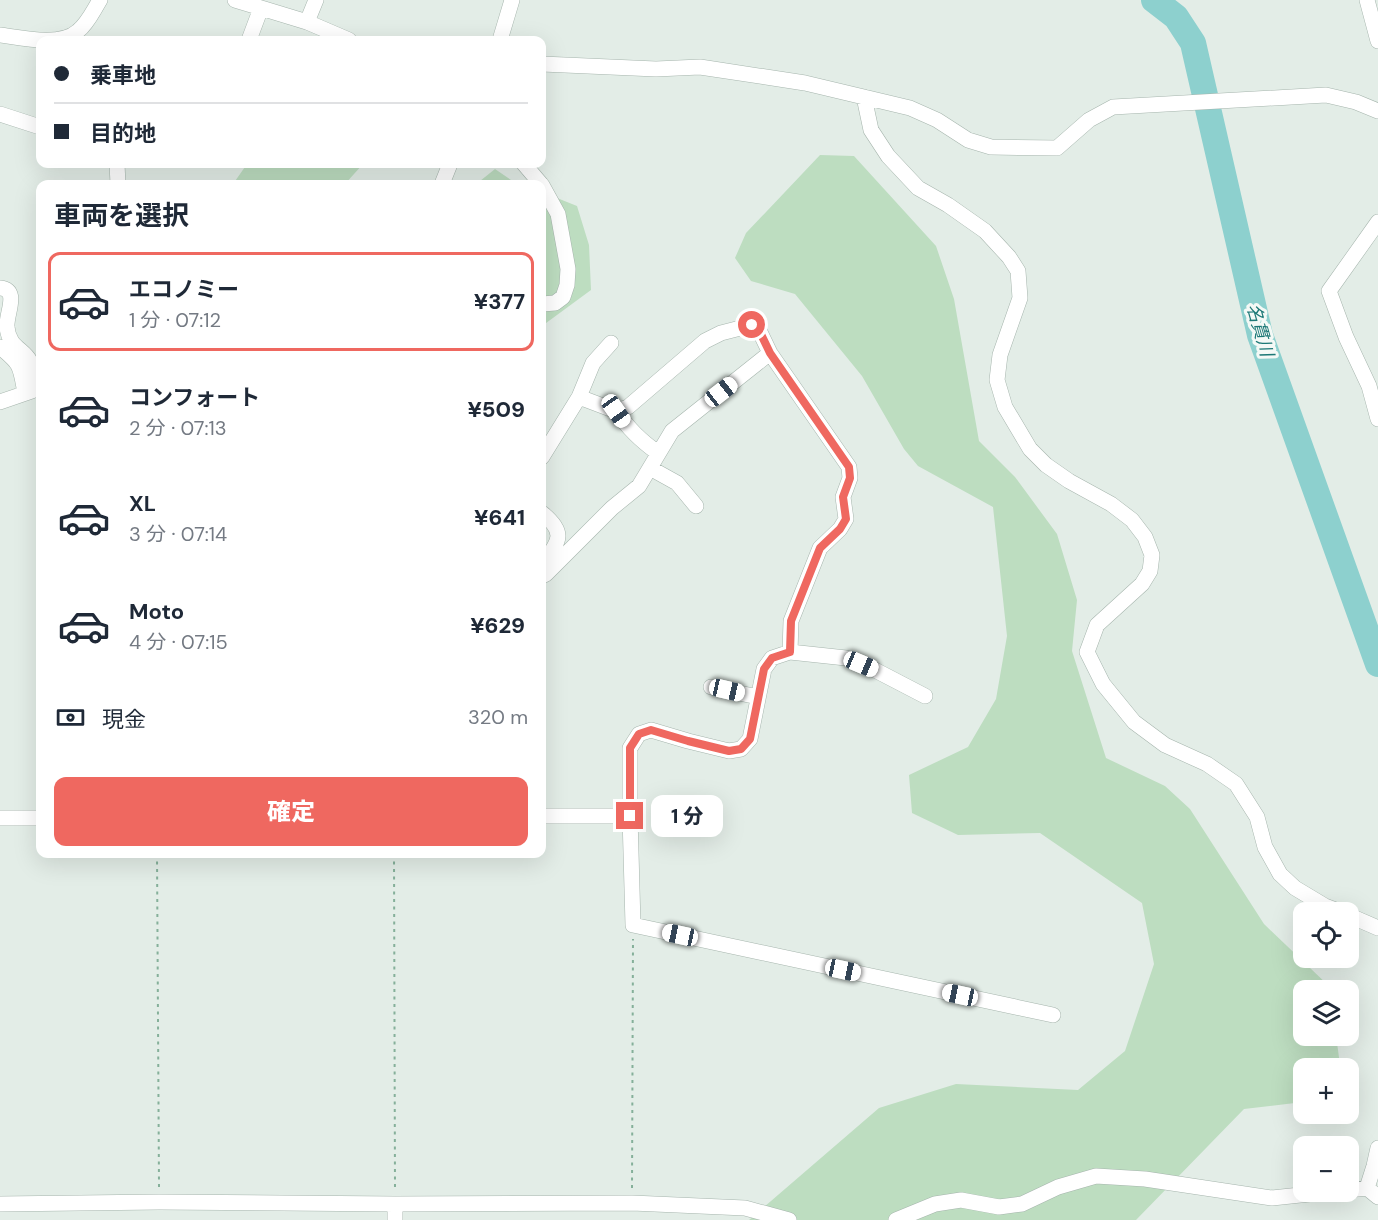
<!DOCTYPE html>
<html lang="ja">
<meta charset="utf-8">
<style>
:root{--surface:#fff;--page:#f6f6f7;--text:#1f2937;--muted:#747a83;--line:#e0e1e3;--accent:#ef6860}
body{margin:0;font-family:"DM Sans","Noto Sans JP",sans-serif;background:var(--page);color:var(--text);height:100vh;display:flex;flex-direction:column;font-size:22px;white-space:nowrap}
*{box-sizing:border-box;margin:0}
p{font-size:20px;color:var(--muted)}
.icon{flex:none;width:33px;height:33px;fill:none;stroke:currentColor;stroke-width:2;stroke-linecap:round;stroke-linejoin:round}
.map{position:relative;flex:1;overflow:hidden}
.sheet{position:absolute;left:36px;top:180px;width:510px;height:678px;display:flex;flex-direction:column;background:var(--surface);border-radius:12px;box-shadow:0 6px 24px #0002}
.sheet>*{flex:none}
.top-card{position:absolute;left:36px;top:36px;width:510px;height:132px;border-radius:12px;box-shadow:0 6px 24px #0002;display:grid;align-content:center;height:132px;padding:0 18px;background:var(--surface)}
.controls{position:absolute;left:1293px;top:902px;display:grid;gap:12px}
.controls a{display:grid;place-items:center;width:66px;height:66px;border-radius:12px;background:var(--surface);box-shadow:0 6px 24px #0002;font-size:30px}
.end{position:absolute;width:27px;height:27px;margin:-14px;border:8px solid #ef6860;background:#fff;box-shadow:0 0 0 3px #fff}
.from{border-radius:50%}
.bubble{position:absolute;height:42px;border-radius:12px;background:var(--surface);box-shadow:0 6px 24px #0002;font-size:20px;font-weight:800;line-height:42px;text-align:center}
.car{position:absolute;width:18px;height:36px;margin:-18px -9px;border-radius:8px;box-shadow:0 0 4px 2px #0007;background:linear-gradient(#fff 24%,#345 0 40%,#fff 0 76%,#345 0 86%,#fff 0)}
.top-card b{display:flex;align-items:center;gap:21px;height:57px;font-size:22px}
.top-card b+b{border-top:2px solid var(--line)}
.top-card i{width:15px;height:15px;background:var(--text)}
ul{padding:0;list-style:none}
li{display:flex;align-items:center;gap:18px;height:99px;margin:0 12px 9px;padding:0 6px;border:3px solid transparent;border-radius:12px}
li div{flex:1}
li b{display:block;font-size:22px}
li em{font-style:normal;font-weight:800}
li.active{border-color:var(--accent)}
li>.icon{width:54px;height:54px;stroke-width:1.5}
h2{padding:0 18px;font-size:27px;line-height:72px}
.pay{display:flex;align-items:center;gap:15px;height:66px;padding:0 18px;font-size:22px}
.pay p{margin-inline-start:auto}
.action{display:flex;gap:12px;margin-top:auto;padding:12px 18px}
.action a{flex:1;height:69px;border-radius:12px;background:var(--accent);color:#fff;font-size:24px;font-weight:800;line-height:69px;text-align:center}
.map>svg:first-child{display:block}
.green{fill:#bdddc0}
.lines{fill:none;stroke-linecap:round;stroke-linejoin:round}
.river{stroke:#8dd0ce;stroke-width:26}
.minor-casing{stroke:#a6b5ad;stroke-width:16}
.path{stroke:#85b09a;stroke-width:2;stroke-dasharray:3 4.5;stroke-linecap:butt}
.minor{stroke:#fff;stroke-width:15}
.route{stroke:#ef6860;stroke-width:8}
.labels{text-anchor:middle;stroke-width:6;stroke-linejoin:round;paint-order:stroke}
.water-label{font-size:18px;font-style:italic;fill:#1e7977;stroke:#f4f9f6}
</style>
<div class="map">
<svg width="1378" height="1220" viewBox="0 0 1378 1220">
<rect width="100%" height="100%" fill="#e3ede7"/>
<path class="green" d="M820,155l34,1 82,90 18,53 25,142 36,36 42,57 20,66 -5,51 34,107 59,28 25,23 74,115 67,64 1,2h-28v45h32l4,30 -4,3h-32l-1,28 -8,7 -51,6 -108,111h-387l130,-112 77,-24 122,6 47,-39 29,-87 -12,-61 -102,-70 -82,2 -46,-22 -3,-38 59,-28 28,-48 11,-63 -14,-129 -75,-41 -14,-17 -42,-73 -67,-82 -44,-13 -16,-23 11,-25z
M247,164h116l-18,20h-112z
M495,169l16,11 12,4h-45l2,-3z
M542,192l35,14 12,39 2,45 -49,36z"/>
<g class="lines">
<path class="river" d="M1154,0l22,17 17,26 67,292 118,329"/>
<defs>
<path id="minor" d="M235,0l72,22
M316,0l-9,22 42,18
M1367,0l11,41
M0,35c22,3 61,12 78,-4 10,-8 15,-20 22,-31
M249,40l12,-32
M500,40l12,-40
M542,64l114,5 44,-2 105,16 105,25 27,12 31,20 23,7 66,1 32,-28 24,-13 213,-12 30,7 22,9
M864,97l7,33 17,26 30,32 30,17 37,26 24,26 9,14 2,27 -20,57 -3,25 8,27 25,42 16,16 23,16 42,23 21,16 13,17 7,18 -2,16 -8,13 -45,41 -10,27 16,32 31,38 31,23 42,19 29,20 21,33 8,30 15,27 15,14 30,18 16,6
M0,114l40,13
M117,164l1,20
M524,164l17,20
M442,184l8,-20
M542,185l16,29 10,55 -1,16 -4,12 -8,6 -13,1
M1378,222l-49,69 17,46 23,49 9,33
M0,288c20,2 6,25 7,39 2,21 16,21 23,34 5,8 7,18 10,26
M0,347c22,18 20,19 25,46
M770,353l79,114 1,11 -7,19 3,22 -6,10 -20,19 -29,73 -1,31 56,6 29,12 50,26
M0,402l32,-11
M616,411c13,18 24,29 42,42
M542,457l37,-60 14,-34 18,-20
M650,468l27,15 19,23
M542,513c26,21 16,29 0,52
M542,576l4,-2 66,-66 27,-22 33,-55 98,-78 -12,-25 -6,-3 -31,8 -16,8 -77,66 -12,4 -37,-14
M790,652l-18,6 -8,11 -14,70 -9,10 -12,2 -41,-10 -37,-11 -12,4 -9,14v68l3,109 420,90
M711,687l47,10
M542,816h88
M0,818h40
M1348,915l30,13
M1367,1188l7,-22 4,-18
M1348,1190l19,-2 11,9
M0,1204l159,-2 236,2 237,-1 113,5 44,12
M395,1204v16
M896,1220l39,-16 26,-4 38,7 23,-3 36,-17 38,-11 49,3 127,19 66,-7"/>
</defs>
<use href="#minor" class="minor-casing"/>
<path class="path" d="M157,854l2,333
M394,854l1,336
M632,1188l1,-249"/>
<use href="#minor" class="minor"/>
</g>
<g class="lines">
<path class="route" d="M630,816v-68l9,-14 12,-4 37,11 41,10 12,-2 9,-10 14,-70 8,-11 18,-6 1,-31 29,-73 20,-19 6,-10 -3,-22 7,-19 -1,-11 -79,-114 -12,-25 -6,-3"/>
</g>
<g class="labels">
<g class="water-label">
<text transform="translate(1260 330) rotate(74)" y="6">名貫川</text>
</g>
</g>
</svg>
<div class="controls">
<a><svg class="icon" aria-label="locate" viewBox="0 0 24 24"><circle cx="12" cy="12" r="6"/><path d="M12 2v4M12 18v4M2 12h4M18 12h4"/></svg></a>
<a><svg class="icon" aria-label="layers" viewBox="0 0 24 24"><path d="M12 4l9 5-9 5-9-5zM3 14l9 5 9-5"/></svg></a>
<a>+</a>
<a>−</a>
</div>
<i class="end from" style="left:752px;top:325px"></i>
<i class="end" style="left:630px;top:816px"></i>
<div class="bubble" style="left:651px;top:795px;width:72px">1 分</div>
<i class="car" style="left:721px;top:392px;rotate:52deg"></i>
<i class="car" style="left:616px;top:411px;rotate:145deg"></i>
<i class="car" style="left:861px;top:664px;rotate:113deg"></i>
<i class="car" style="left:727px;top:690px;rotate:103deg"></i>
<i class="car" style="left:680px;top:935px;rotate:282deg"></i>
<i class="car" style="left:843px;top:970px;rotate:102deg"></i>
<i class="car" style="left:960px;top:995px;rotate:282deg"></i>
<div class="top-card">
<b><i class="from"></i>乗車地</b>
<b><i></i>目的地</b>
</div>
<section class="sheet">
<h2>車両を選択</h2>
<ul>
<li class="active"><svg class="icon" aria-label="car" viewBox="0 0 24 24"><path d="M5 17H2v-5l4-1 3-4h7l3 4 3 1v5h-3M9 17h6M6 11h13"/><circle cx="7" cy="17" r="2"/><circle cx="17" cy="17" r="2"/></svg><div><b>エコノミー</b><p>1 分 · 07:12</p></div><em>¥377</em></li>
<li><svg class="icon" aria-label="car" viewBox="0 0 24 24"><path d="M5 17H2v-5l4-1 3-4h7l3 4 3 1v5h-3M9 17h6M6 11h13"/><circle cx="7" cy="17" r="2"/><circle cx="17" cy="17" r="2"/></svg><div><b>コンフォート</b><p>2 分 · 07:13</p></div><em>¥509</em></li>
<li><svg class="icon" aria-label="car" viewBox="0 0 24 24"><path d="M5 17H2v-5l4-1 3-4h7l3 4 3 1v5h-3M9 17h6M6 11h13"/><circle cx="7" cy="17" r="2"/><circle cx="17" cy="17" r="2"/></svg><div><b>XL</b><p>3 分 · 07:14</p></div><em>¥641</em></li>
<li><svg class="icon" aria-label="car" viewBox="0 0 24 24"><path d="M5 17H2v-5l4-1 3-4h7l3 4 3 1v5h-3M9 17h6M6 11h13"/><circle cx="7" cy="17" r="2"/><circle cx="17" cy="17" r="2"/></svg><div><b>Moto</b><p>4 分 · 07:15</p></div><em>¥629</em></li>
</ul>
<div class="pay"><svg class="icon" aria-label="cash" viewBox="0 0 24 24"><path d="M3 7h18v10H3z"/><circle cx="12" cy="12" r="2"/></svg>現金<p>320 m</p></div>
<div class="action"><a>確定</a></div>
</section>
</div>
